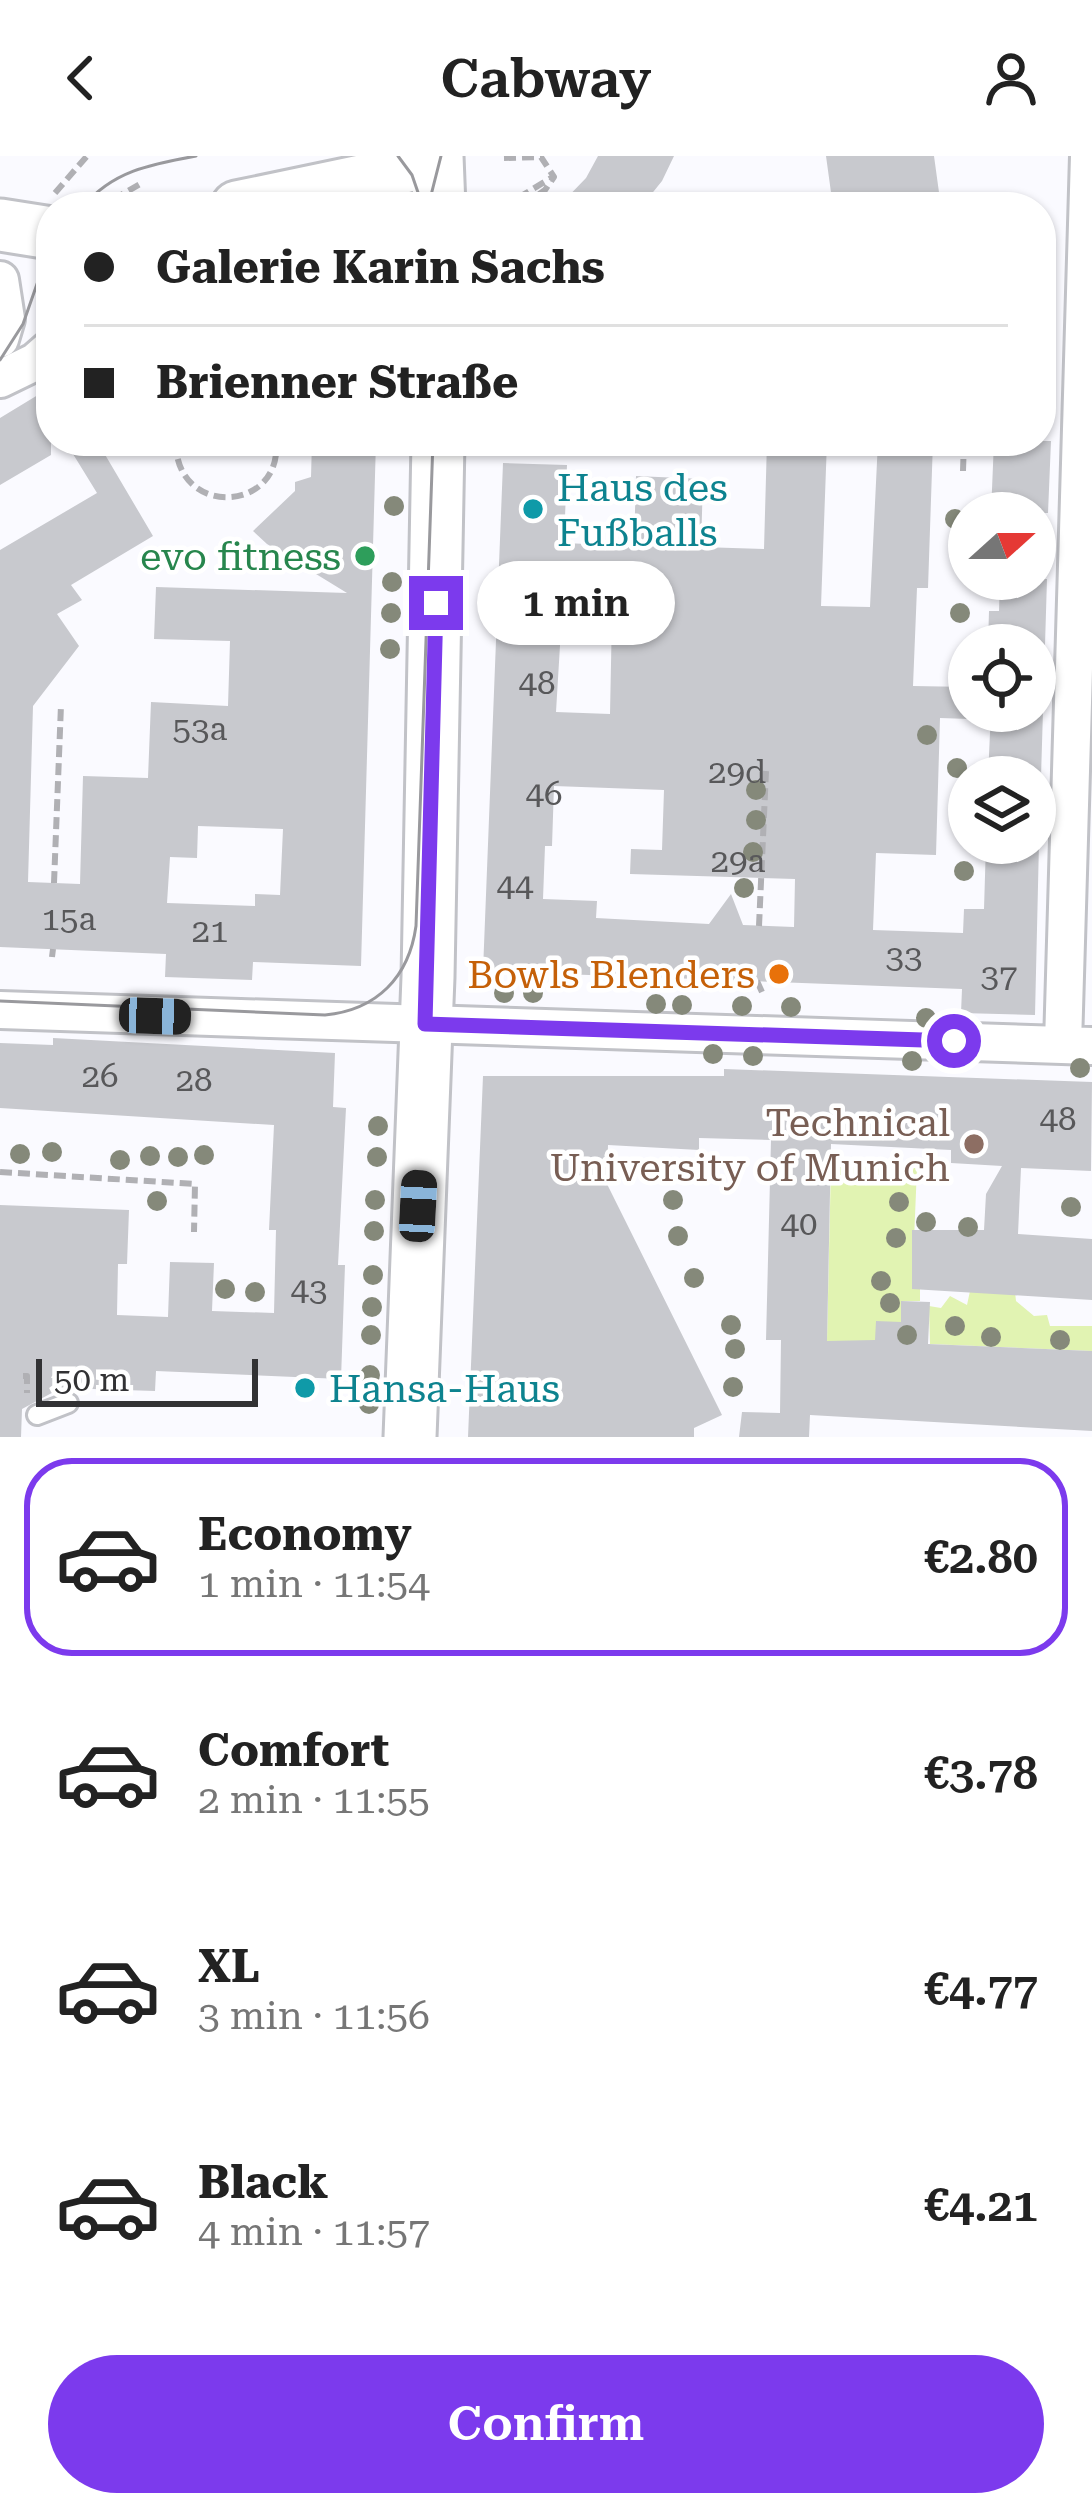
<!DOCTYPE html>
<meta charset="utf-8">
<style>
:root{--surface:#fff;--page:#f2f2f2;--text:#222;--muted:#767676;--line:#e0e0e0;--accent:#7c3aed}
body{margin:0;font-family:"Roboto Serif",serif;background:var(--page);color:var(--text);height:100vh;display:flex;flex-direction:column;font-size:45px;white-space:nowrap}
*{box-sizing:border-box;margin:0}
p{font-size:39px;color:var(--muted)}
.icon{flex:none;width:66px;height:66px;fill:none;stroke:currentColor;stroke-width:2;stroke-linecap:round;stroke-linejoin:round}
.map{position:relative;height:1281px;overflow:hidden}
.side{display:flex;flex-direction:column;background:var(--surface);flex:1}
.side>*{flex:none}
.top-card{position:absolute;left:36px;top:36px;width:1020px;height:264px;border-radius:48px;box-shadow:0 3px 9px #0004;display:grid;align-content:center;height:264px;padding:0 48px;background:var(--surface)}
.needle{width:78px;rotate:69deg}
.buttons{position:absolute;left:948px;top:336px;display:grid;gap:24px}
.buttons a{display:grid;place-items:center;width:108px;height:108px;border-radius:50%;background:var(--surface);box-shadow:0 3px 9px #0004;font-size:60px}
.scale{position:absolute;left:36px;bottom:30px;width:222px;box-sizing:border-box;padding-left:12px;border:6px solid #323234;border-top:0;font-size:33px;line-height:42px;white-space:nowrap;color:#323234;-webkit-text-stroke:9px #fff;paint-order:stroke}
.end{position:absolute;width:54px;height:54px;margin:-27px;border:15px solid #7c3aed;background:#fff;box-shadow:0 0 0 6px #fff}
.from{border-radius:50%}
.bubble{position:absolute;height:84px;border-radius:42px;background:var(--surface);box-shadow:0 3px 9px #0004;font-size:39px;font-weight:600;line-height:84px;text-align:center}
.car{position:absolute;width:36px;height:72px;margin:-36px -18px;border-radius:15px;box-shadow:0 0 9px 3px #0007;background:linear-gradient(#222 24%,#8ab4d8 0 40%,#222 0 76%,#8ab4d8 0 86%,#222 0)}
.top-card b{display:flex;align-items:center;gap:42px;height:114px;font-size:45px}
.top-card b+b{border-top:3px solid var(--line)}
.top-card i{width:30px;height:30px;background:var(--text)}
ul{padding:21px 0 0;list-style:none}
li{display:flex;align-items:center;gap:36px;height:198px;margin:0 24px 18px;padding:0 24px;border:6px solid transparent;border-radius:48px}
li div{flex:1}
li b{display:block;font-size:45px}
li em{font-style:normal;font-weight:600}
li.on{border-color:var(--accent)}
li>.icon{width:108px;height:108px;stroke-width:1.5}
.button{display:flex;gap:24px;margin-top:auto;padding:24px 48px}
.button a{flex:1;height:138px;border-radius:72px;background:var(--accent);color:#fff;font-size:48px;font-weight:600;line-height:138px;text-align:center}
header{display:flex;justify-content:space-between;align-items:center;height:156px;padding:0 48px;background:var(--surface);font-size:54px;font-weight:600}
.map>svg:first-child{display:block}
.green{fill:#e1f3b2}
.building{fill:#c8c9ce;fill-rule:evenodd}
.lines{fill:none;stroke-linecap:round;stroke-linejoin:round}
.lane-casing{stroke:#c1c2c7;stroke-width:24}
.street-casing{stroke:#c1c2c7;stroke-width:42}
.secondary-casing{stroke:#c1c2c7;stroke-width:57}
.path{stroke:#b0b0b4;stroke-width:6;stroke-dasharray:12 6;stroke-linecap:butt}
.lane{stroke:#fff;stroke-width:18}
.street{stroke:#fff;stroke-width:36}
.secondary{stroke:#fff;stroke-width:51}
.tram{stroke:#99999d;stroke-width:3}
.tree{fill:#85897a}
.route{stroke:#7c3aed;stroke-width:15}
.culture-dot{fill:#0f9aa8;stroke:#fff;stroke-width:4.5}
.leisure-dot{fill:#2e9e5b;stroke:#fff;stroke-width:4.5}
.food-dot{fill:#e8710a;stroke:#fff;stroke-width:4.5}
.education-dot{fill:#8d6e63;stroke:#fff;stroke-width:4.5}
.labels{text-anchor:middle;stroke-width:9;stroke-linejoin:round;paint-order:stroke}
.number-label{font-size:33px;fill:#58585a}
.culture-label{font-size:39px;fill:#0d838f;stroke:#fff;text-anchor:start}
.leisure-label{font-size:39px;fill:#27864d;stroke:#fff;text-anchor:end}
.food-label{font-size:39px;fill:#c56008;stroke:#fff;text-anchor:end}
.education-label{font-size:39px;fill:#785e54;stroke:#fff;text-anchor:end}
</style>
<header><svg class="icon" aria-label="back" viewBox="0 0 24 24"><path d="M15 5l-7 7 7 7"/></svg>Cabway<svg class="icon" aria-label="person" viewBox="0 0 24 24"><circle cx="12" cy="8" r="4"/><path d="M4 21q1-7 8-7t8 7"/></svg></header>
<div class="map">
<svg width="1092" height="1281" viewBox="0 0 1092 1281">
<rect width="100%" height="100%" fill="#fafaff"/>
<path class="green" d="M831,1008l86,4 -5,120 8,1v12h-18l-1,21 -26,20 -48,-1z
M970,1135l45,1 1,9 18,15 13,-1 3,11h42v25l-162,-7 -1,-38 12,2 9,-12 17,9z"/>
<path class="building" d="M598,0h76l-12,25 -21,26h-83l28,-29z
M826,0h108l7,51h-108z
M51,231v68l-51,30v-67z
M65,285h32l56,95 -82,49 11,15 -25,14 22,32 -46,60 -5,176 52,2 3,-108 65,2 3,-76 77,4 2,-65 -76,-2 2,-52 191,6 -80,-49 -14,-13 42,-40v-9l16,-5 1,-36h64l-15,525 -108,-4 -1,18 -87,-3 1,-23 -166,-7v-397l97,-57zM198,670l85,3 -3,66 -25,-1v12l-88,-3 3,-46 27,1z
M767,285h60l-6,165 49,1 8,-166h55l-5,147h-11l-4,98 56,1v32l-29,-1 -4,137 -60,-2 -3,77 90,3 1,-24h20l2,-66h53l-4,172 -74,-2 1,-24 -479,-18 20,-508 64,2 -3,78 70,3 2,-70 67,3 -2,68 63,2zM562,456l50,2 -2,100 -54,-2zM554,630l110,4 -2,60 -31,-1 -1,25 165,5 -1,48 -51,-2 -12,-31 -22,30 -113,-6 1,-17 -54,-2 2,-53h7z
M994,285h57l-3,72h-57z
M1000,423h47l-2,66h-57l1,-34h10z
M991,555h52l-2,66h-53z
M53,882l282,15 -2,54 13,1 -8,157h7l-4,114 -185,-8 -1,20 -94,-3 -39,21 -1,28h-21v-232l129,5 -2,54h-9l-1,51 51,2 2,-55 44,1 -2,48 62,2 2,-83h-7l5,-105 -274,-17v-65l53,2z
M724,913l368,13 -1,89 -70,-3 -3,66 74,5v61l-180,-11v-59h72l2,-36 16,-28 -51,-3v-13l-120,-6 -4,197 48,-1 1,-19 25,1v-21l29,1 -2,42 164,7v80l-282,-16 -1,22h-70l3,-25 38,1 1,-73h-15l5,-200 -72,-2v12l-91,-5 -1,39 115,231 -28,13v9h-226l15,-361h241z"/>
<g class="lines">
<defs>
<path id="lane" d="M37,1259l31,-12"/>
<path id="street" d="M0,124l6,39 -6,20
M0,223l35,-17 16,-14
M0,854l1092,36
M1063,888l26,-888"/>
<path id="secondary" d="M437,0l2,51
M237,51l129,-27 70,-24
M0,69l51,8
M410,1281l18,-460 10,-536"/>
</defs>
<use href="#lane" class="lane-casing"/>
<use href="#street" class="street-casing"/>
<use href="#secondary" class="secondary-casing"/>
<path class="path" d="M504,2l37,-1 13,20 -9,13 -24,17
M55,37l32,-37
M79,51h21l40,-23
M503,51l48,-29
M176,285c-2,77 107,73 100,0
M963,315l1,-30
M54,727l7,-178
M759,770l7,-155
M52,801l1,-8
M757,825l5,11
M0,1016l195,12 -1,48
M23,1220h4v17"/>
<use href="#lane" class="lane"/>
<use href="#street" class="street"/>
<use href="#secondary" class="secondary"/>
<path class="tram" d="M398,0l14,19 11,32
M83,51c29,-36 69,-43 113,-51
M428,51l13,-51
M0,204l23,-36 28,-80
M0,845l325,14c52,-5 84,-38 91,-89l17,-485"/>
</g>
<g class="tree">
<circle cx="394" cy="350" r="10"/>
<circle cx="955" cy="363" r="10"/>
<circle cx="392" cy="426" r="10"/>
<circle cx="391" cy="457" r="10"/>
<circle cx="960" cy="457" r="10"/>
<circle cx="390" cy="493" r="10"/>
<circle cx="927" cy="579" r="10"/>
<circle cx="957" cy="612" r="10"/>
<circle cx="756" cy="634" r="10"/>
<circle cx="756" cy="664" r="10"/>
<circle cx="753" cy="696" r="10"/>
<circle cx="964" cy="715" r="10"/>
<circle cx="744" cy="732" r="10"/>
<circle cx="504" cy="837" r="10"/>
<circle cx="533" cy="837" r="10"/>
<circle cx="656" cy="848" r="10"/>
<circle cx="682" cy="849" r="10"/>
<circle cx="742" cy="850" r="10"/>
<circle cx="791" cy="851" r="10"/>
<circle cx="926" cy="862" r="10"/>
<circle cx="713" cy="898" r="10"/>
<circle cx="753" cy="900" r="10"/>
<circle cx="912" cy="905" r="10"/>
<circle cx="958" cy="906" r="10"/>
<circle cx="1080" cy="912" r="10"/>
<circle cx="378" cy="970" r="10"/>
<circle cx="52" cy="996" r="10"/>
<circle cx="20" cy="998" r="10"/>
<circle cx="204" cy="999" r="10"/>
<circle cx="150" cy="1000" r="10"/>
<circle cx="178" cy="1001" r="10"/>
<circle cx="377" cy="1001" r="10"/>
<circle cx="120" cy="1004" r="10"/>
<circle cx="375" cy="1044" r="10"/>
<circle cx="673" cy="1044" r="10"/>
<circle cx="157" cy="1045" r="10"/>
<circle cx="899" cy="1046" r="10"/>
<circle cx="1071" cy="1051" r="10"/>
<circle cx="926" cy="1066" r="10"/>
<circle cx="968" cy="1071" r="10"/>
<circle cx="374" cy="1075" r="10"/>
<circle cx="678" cy="1080" r="10"/>
<circle cx="896" cy="1082" r="10"/>
<circle cx="373" cy="1119" r="10"/>
<circle cx="694" cy="1122" r="10"/>
<circle cx="881" cy="1125" r="10"/>
<circle cx="225" cy="1133" r="10"/>
<circle cx="255" cy="1136" r="10"/>
<circle cx="890" cy="1147" r="10"/>
<circle cx="372" cy="1151" r="10"/>
<circle cx="731" cy="1169" r="10"/>
<circle cx="955" cy="1170" r="10"/>
<circle cx="371" cy="1179" r="10"/>
<circle cx="907" cy="1179" r="10"/>
<circle cx="991" cy="1181" r="10"/>
<circle cx="1060" cy="1184" r="10"/>
<circle cx="735" cy="1193" r="10"/>
<circle cx="370" cy="1219" r="10"/>
<circle cx="733" cy="1231" r="10"/>
<circle cx="369" cy="1248" r="10"/>
</g>
<g class="lines">
<path class="route" d="M436,447l-11,421 529,17"/>
</g>
<g class="culture-dot">
<circle cx="533" cy="353" r="12"/>
<circle cx="305" cy="1232" r="12"/>
</g>
<circle class="leisure-dot" cx="365" cy="400" r="12"/>
<circle class="food-dot" cx="779" cy="818" r="12"/>
<circle class="education-dot" cx="974" cy="988" r="12"/>
<g class="labels">
<g class="number-label">
<text x="537" y="538">48</text>
<text x="200" y="584">53a</text>
<text x="737" y="627">29d</text>
<text x="544" y="649">46</text>
<text x="738" y="716">29a</text>
<text x="515" y="741">44</text>
<text x="69" y="774">15a</text>
<text x="210" y="786">21</text>
<text x="904" y="812">33</text>
<text x="999" y="831">37</text>
<text x="100" y="931">26</text>
<text x="194" y="935">28</text>
<text x="1058" y="974">48</text>
<text x="799" y="1079">40</text>
<text x="309" y="1145">43</text>
</g>
<g class="culture-label">
<text x="557" y="345">Haus des<tspan x="557" dy="45">Fußballs</tspan></text>
<text x="329" y="1246">Hansa-Haus</text>
</g>
<g class="leisure-label">
<text x="341" y="414">evo fitness</text>
</g>
<g class="food-label">
<text x="755" y="832">Bowls Blenders</text>
</g>
<g class="education-label">
<text x="950" y="980">Technical<tspan x="950" dy="45">University of Munich</tspan></text>
</g>
</g>
</svg>
<div class="buttons">
<a><svg class="needle" viewBox="-14 -14 28 28"><path d="M0-13l5 13h-10z" fill="#e53935"/><path d="M0 13l5-13h-10z" fill="#767676"/></svg></a>
<a><svg class="icon" aria-label="locate" viewBox="0 0 24 24"><circle cx="12" cy="12" r="6"/><path d="M12 2v4M12 18v4M2 12h4M18 12h4"/></svg></a>
<a><svg class="icon" aria-label="layers" viewBox="0 0 24 24"><path d="M12 4l9 5-9 5-9-5zM3 14l9 5 9-5"/></svg></a>
</div>
<div class="scale">50 m</div>
<i class="end from" style="left:954px;top:885px"></i>
<i class="end" style="left:436px;top:447px"></i>
<div class="bubble" style="left:477px;top:405px;width:198px">1 min</div>
<i class="car" style="left:155px;top:860px;rotate:92deg"></i>
<i class="car" style="left:418px;top:1050px;rotate:3deg"></i>
<div class="top-card">
<b><i class="from"></i>Galerie Karin Sachs</b>
<b><i></i>Brienner Straße</b>
</div>
</div>
<section class="side">
<ul>
<li class="on"><svg class="icon" aria-label="car" viewBox="0 0 24 24"><path d="M5 17H2v-5l4-1 3-4h7l3 4 3 1v5h-3M9 17h6M6 11h13"/><circle cx="7" cy="17" r="2"/><circle cx="17" cy="17" r="2"/></svg><div><b>Economy</b><p>1 min · 11:54</p></div><em>€2.80</em></li>
<li><svg class="icon" aria-label="car" viewBox="0 0 24 24"><path d="M5 17H2v-5l4-1 3-4h7l3 4 3 1v5h-3M9 17h6M6 11h13"/><circle cx="7" cy="17" r="2"/><circle cx="17" cy="17" r="2"/></svg><div><b>Comfort</b><p>2 min · 11:55</p></div><em>€3.78</em></li>
<li><svg class="icon" aria-label="car" viewBox="0 0 24 24"><path d="M5 17H2v-5l4-1 3-4h7l3 4 3 1v5h-3M9 17h6M6 11h13"/><circle cx="7" cy="17" r="2"/><circle cx="17" cy="17" r="2"/></svg><div><b>XL</b><p>3 min · 11:56</p></div><em>€4.77</em></li>
<li><svg class="icon" aria-label="car" viewBox="0 0 24 24"><path d="M5 17H2v-5l4-1 3-4h7l3 4 3 1v5h-3M9 17h6M6 11h13"/><circle cx="7" cy="17" r="2"/><circle cx="17" cy="17" r="2"/></svg><div><b>Black</b><p>4 min · 11:57</p></div><em>€4.21</em></li>
</ul>
<div class="button"><a>Confirm</a></div>
</section>
